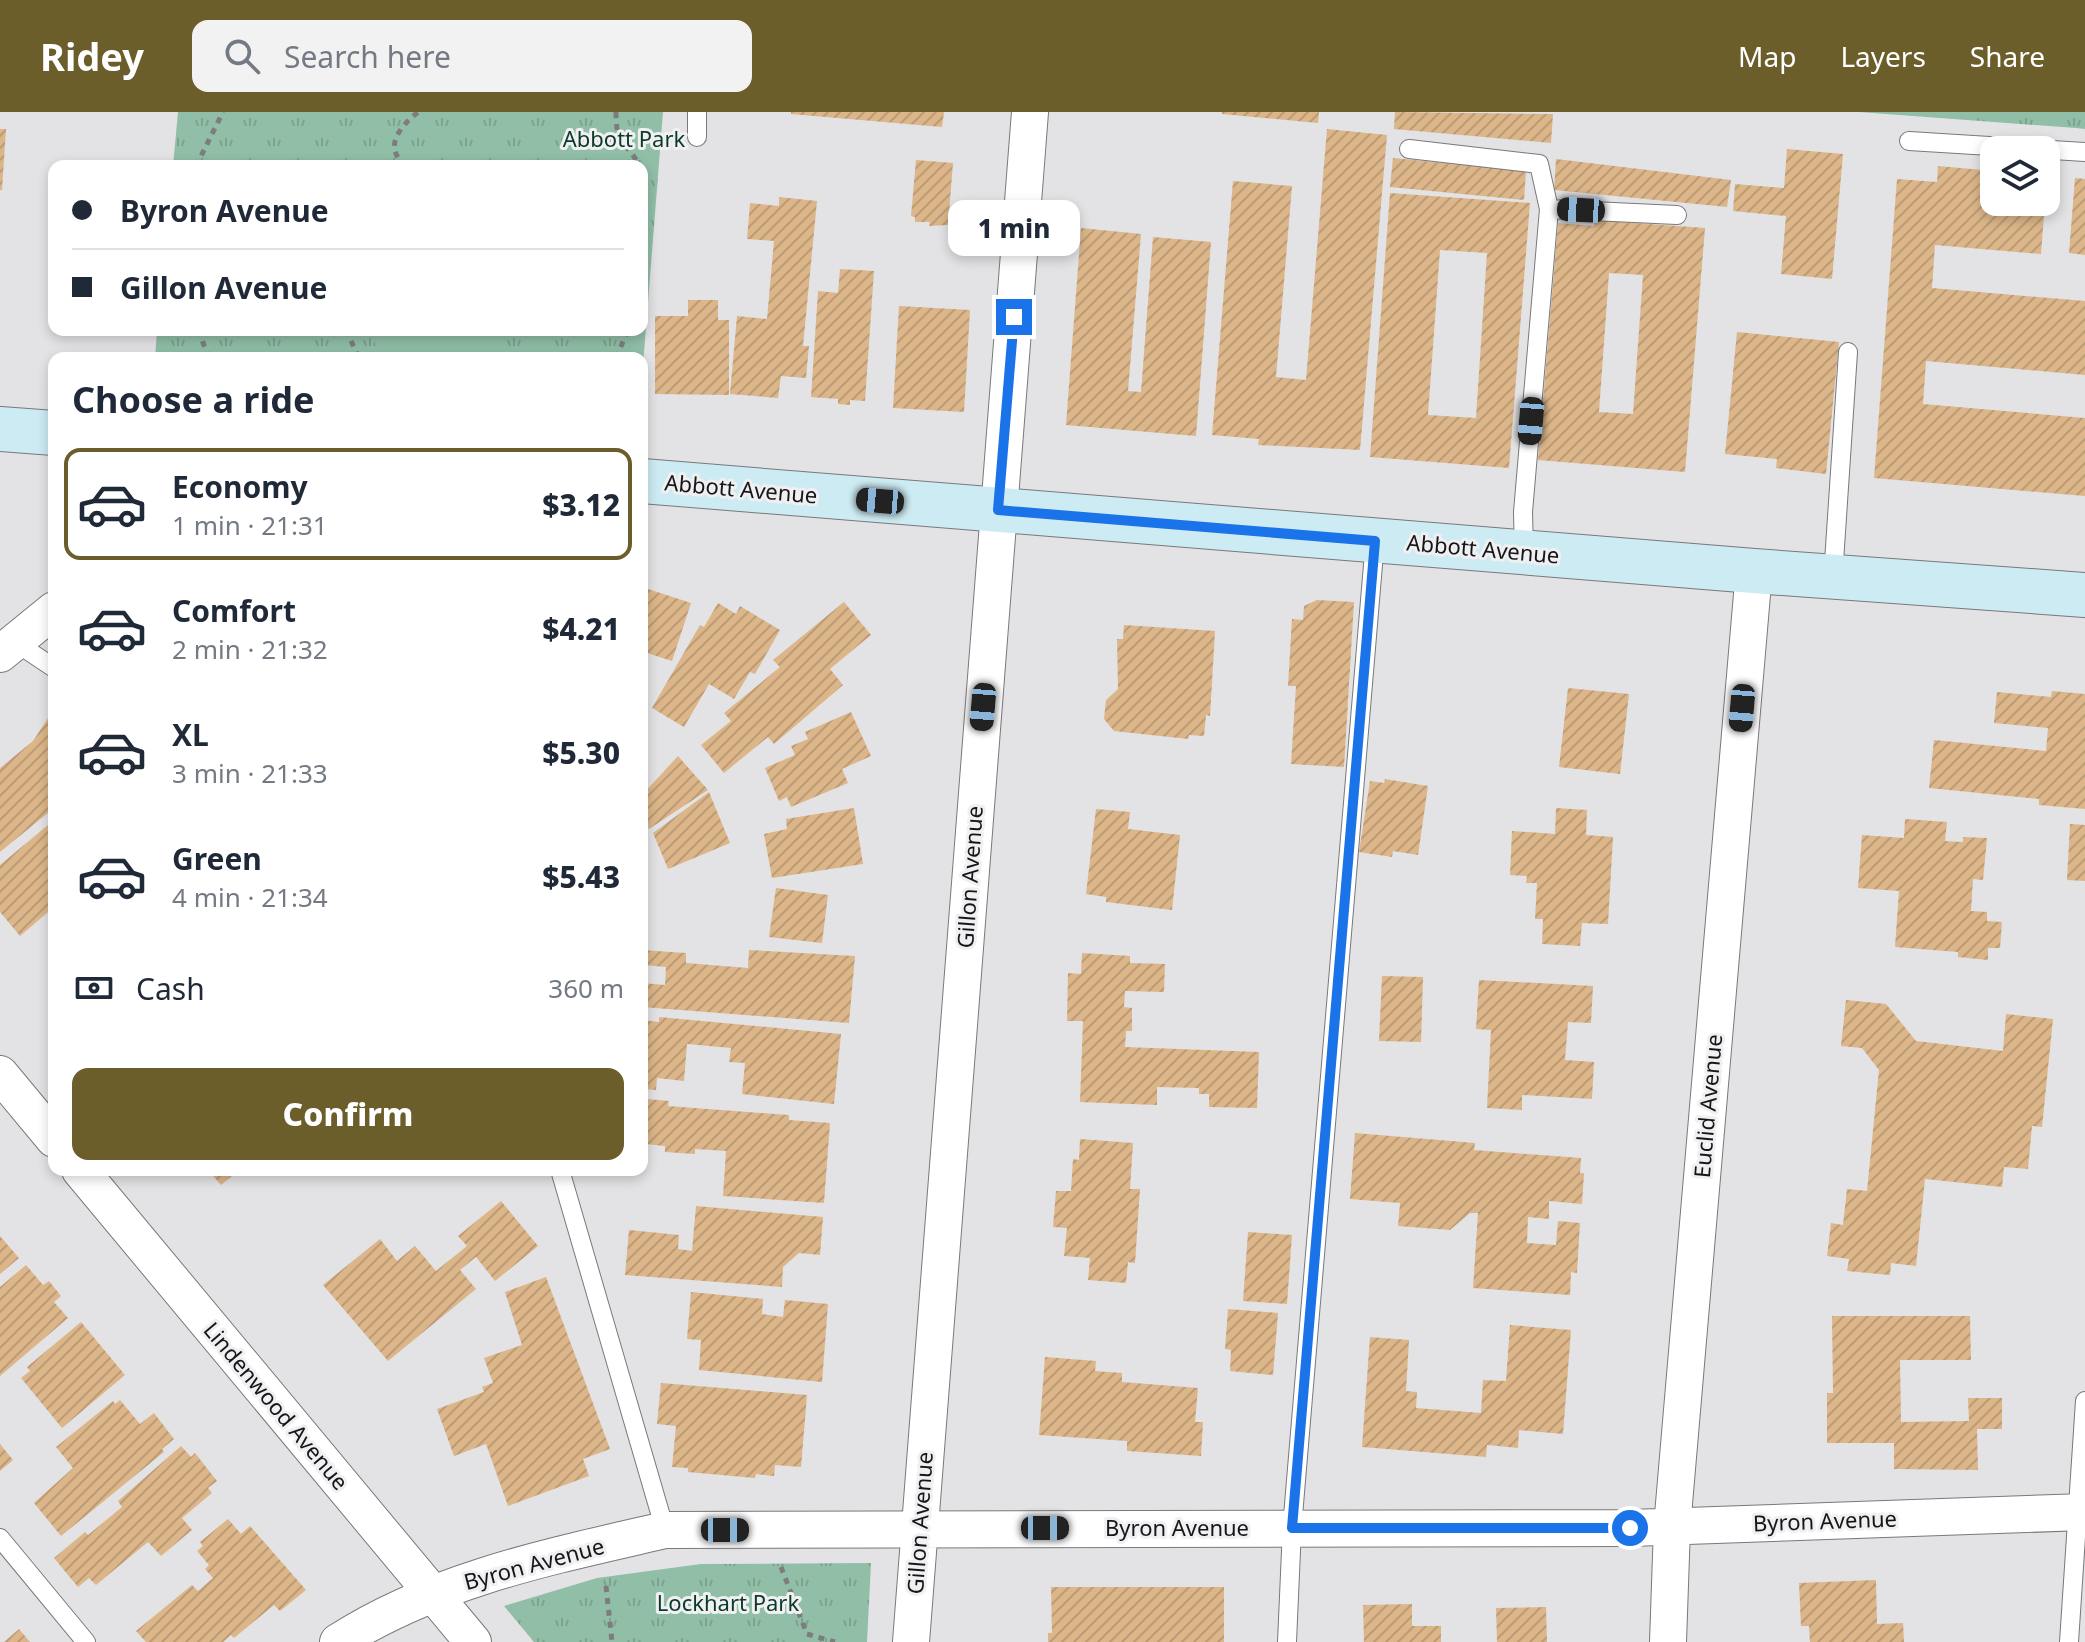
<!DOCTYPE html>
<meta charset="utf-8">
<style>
:root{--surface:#fff;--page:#f2f2f3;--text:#1f2937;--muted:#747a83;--line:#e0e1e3;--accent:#6b5e2b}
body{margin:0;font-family:"Noto Sans",sans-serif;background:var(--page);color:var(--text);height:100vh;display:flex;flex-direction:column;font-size:30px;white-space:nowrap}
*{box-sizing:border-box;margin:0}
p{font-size:26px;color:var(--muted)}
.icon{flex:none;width:44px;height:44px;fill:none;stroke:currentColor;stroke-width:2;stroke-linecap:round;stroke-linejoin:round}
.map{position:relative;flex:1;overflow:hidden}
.side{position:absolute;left:48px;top:240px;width:600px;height:824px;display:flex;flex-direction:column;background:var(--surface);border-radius:16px;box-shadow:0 4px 12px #0003}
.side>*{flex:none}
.top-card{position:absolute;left:48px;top:48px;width:600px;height:176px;border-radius:16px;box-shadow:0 4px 12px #0003;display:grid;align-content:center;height:176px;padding:0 24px;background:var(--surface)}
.buttons{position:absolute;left:1980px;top:24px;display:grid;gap:16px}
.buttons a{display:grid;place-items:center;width:80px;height:80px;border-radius:16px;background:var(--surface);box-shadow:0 4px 12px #0003;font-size:40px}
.end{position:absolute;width:36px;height:36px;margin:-18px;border:10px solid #1a73e8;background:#fff;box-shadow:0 0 0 4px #fff}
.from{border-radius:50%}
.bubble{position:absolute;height:56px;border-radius:16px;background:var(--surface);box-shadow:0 4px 12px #0003;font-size:26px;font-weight:800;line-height:56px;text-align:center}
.car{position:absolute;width:24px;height:48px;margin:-24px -12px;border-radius:10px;box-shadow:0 0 6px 2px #0007;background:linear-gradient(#222 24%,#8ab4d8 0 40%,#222 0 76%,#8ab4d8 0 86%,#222 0)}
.top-card b{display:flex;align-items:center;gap:28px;height:76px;font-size:30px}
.top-card b+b{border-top:2px solid var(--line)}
.top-card i{width:20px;height:20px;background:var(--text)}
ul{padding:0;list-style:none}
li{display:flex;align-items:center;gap:24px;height:112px;margin:0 16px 12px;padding:0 8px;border:4px solid transparent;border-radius:16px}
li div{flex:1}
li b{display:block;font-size:30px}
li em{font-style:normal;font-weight:800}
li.selected{border-color:var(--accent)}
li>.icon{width:72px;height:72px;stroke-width:1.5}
h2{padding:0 24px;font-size:36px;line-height:96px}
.pay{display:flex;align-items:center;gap:20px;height:88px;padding:0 24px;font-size:30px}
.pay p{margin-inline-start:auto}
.cta{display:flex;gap:16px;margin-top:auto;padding:16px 24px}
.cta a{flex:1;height:92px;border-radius:16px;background:var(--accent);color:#fff;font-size:32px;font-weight:800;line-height:92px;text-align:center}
header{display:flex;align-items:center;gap:48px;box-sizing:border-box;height:112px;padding:0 40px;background:var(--accent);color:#fff}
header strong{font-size:38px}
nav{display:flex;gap:44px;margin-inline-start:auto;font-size:28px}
.search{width:560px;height:72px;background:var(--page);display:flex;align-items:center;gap:20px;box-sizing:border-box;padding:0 28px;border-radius:16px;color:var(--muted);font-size:30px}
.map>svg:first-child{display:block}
.grass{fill:url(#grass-tufts)}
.garden{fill:#90bea6}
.building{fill:url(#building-hatch);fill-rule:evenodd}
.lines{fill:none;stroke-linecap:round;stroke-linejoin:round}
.lane-casing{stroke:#79787b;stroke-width:20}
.street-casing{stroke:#79787b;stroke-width:38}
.secondary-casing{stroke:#79787b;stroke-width:46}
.path{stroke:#7d7d7f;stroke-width:5;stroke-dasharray:6 6;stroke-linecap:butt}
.lane{stroke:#fff;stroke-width:18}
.street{stroke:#fff;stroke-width:36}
.secondary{stroke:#cdebf3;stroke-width:44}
.route{stroke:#1a73e8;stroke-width:10}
.labels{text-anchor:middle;stroke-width:6;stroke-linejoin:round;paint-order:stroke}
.park-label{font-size:22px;fill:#093a27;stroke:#f0eff2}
.street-label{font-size:22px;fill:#161617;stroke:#f0eff2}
</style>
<header>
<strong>Ridey</strong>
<div class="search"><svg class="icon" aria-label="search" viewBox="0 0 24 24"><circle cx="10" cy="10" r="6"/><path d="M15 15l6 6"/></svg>Search here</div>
<nav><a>Map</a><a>Layers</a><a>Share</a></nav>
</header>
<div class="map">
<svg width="2085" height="1530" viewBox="0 0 2085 1530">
<defs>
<pattern id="grass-tufts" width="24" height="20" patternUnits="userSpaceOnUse" patternTransform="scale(2)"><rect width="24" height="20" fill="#90bea6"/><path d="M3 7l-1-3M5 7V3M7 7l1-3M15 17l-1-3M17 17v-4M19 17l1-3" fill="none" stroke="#7ba38e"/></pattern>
<pattern id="building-hatch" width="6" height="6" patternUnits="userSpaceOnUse" patternTransform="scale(2)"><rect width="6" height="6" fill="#dcb689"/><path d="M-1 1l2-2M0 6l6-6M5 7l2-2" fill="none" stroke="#bc9c76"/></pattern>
</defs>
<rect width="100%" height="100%" fill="#e3e2e5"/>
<path class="grass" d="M178,0h485l-21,266v-20h-487l2,-28h485v-164h-469z
M1859,0h226v17l-9,-1z
M871,1451l-4,79h-333l-30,-36 93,-28 104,-14z"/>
<path class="garden" d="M369,218h159l-60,28h-86z"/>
<path class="building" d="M791,0h153l-2,15 -151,-13z
M1222,0h97l-1,11 -96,-9z
M1395,0l158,2 -2,29 -157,-14z
M0,17h6l-4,61h-2z
M1327,17l60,6 -27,315 -102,-5 1,-6 -47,-4 21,-254 59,5 -16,191 30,3z
M1787,37l56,5 -11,125 -51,-5 5,-58 -53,-5 2,-27 49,4z
M1393,46l133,13 -2,29 -134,-13z
M1556,47l175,21 -4,27 -173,-17z
M916,48l37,3 -5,62 -19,1 1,-4h-15v-5l-4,-1z
M1938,54l56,5v31h51l-4,52 -106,-9 -3,43 153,13v74l-159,-14 -3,43 162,14v78l-211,-18 23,-299 40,3z
M2075,66l10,1v76l-16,-2z
M1390,81l140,10 -21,265 -139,-11zM1440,138l47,3 -11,165 -48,-3z
M779,85l38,4 -14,145h6l-3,32 -25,-2 -3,22 -48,-4 7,-78 30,3 7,-78 -27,-2 3,-36 29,3z
M1594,108l111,8 -20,244 -147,-12 20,-237 36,3zM1609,161l34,2 -10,139 -34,-2z
M1081,116l60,6 -13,157 13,1 12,-155 58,5 -15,194 -130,-11z
M840,157l34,2 -9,130 -15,-1v5l-12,-1v-5l-27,-2 7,-106 20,2z
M688,188h30v20h11v75l-74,-1v-78h33z
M899,194l71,4 -6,102 -71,-4z
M1737,220l102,10 -13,132 -50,-6 1,-9 -52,-5z
M642,475l49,16 -19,58 -25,-8 -4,15z
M1317,488l37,2 -10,165 -53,-3 5,-78h-8l4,-67 11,1 1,-14z
M844,490l27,33 -41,34 13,16 -69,59 -6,-7 -44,36 -23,-28 30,-24 -7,-8 56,-46 -7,-7z
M718,491l18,11 4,-8 40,24 -25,44 -5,-2 -16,27 -25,-15 -25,43 -32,-19 48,-83 4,2z
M1124,513l91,6 -5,85 -4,-1 -2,21 -15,-1 -1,4 -74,-8 -10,-12 2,-19 12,-11 -1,-50h6z
M1568,576l61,6 -9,80 -61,-7z
M2052,579l33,3v115l-46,-4v-6l-110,-11 5,-48 112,11 2,-23 -54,-5 3,-31 54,5z
M54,597v63l-7,5 7,8v23l-54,44v-84l33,-27z
M851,600l20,44 -29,13 6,14 -57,24 -4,-10 -8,4 -14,-33 30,-13 -4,-9 17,-7 -3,-7z
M678,644l30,34 -59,39 -7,-8v-26z
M1385,667l43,7 -10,69 -25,-4 -1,6 -33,-5 11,-71 14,2z
M709,680l21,51 -62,26 -15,-36z
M854,696l9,56 -91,14 -8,-44 23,-5 -1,-10z
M1556,696l31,2 -1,25 27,2 -5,87 -26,-1 -2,23 -38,-2 1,-25h-8l2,-36h-11l1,-7 -17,-1 2,-44 43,3z
M1096,697l34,3 -2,17 52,6 -8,75 -66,-8v-5l-20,-3z
M1905,707l42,3 -2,19 18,1v-5l24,1 -4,42 -10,-1 -2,32 16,1v9l15,1 -2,26h-12v12l-30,-3v-5l-63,-5 4,-56 -41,-3 4,-53 42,3z
M54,708v87l-34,29 -20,-24v-47z
M2070,712l15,1v56l-18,-1z
M776,776l52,7 -6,48 -53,-6z
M642,838l44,3v10l62,5 1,-18 106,6 -6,67 -207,-16v-24l23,2 1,-18 -24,-2z
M1082,841l48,3v7l35,1 -1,28 -39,-1 -1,16 8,1v23h-6l-1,16 134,5 -2,56 -48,-1v-13h-10v-6l-42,-1v18l-77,-3 3,-81h-16l1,-48 13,1z
M1382,864l41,1 -2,65 -42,-1z
M1479,868l114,6 -2,37 -23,-1 -3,38 29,2 -2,37 -70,-4v15l-35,-2 4,-78 -15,-1z
M1846,888l40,4 30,37 87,10 3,-37 47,5 -11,108 -10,-1 -4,43 -24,-2 -2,20 -77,-8 -9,87 -25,-3 -1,12 -43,-4 2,-12 -22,-3 4,-33 12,2 4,-36 20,2 12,-121 -17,-22 -21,-2z
M659,905l182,17 -7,70 -92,-10 3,-31 -16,-1 2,-14 -44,-4 -3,37 -27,-3 -1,12 -14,-1v-69l17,2z
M647,987l22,2 -1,5 121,9v5l41,3 -6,80 -101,-7 3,-45 -31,-2v5l-30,-2v-6l-20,-2z
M1355,1021l120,10 -1,7 107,8 -1,15h4l-2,31 -33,-3v18l-21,-2 -1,26 29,2 2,-24 22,2 -3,50 -6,-1 -1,23 -97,-7 5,-75h-8l-20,17 -52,-4 2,-23 -50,-4z
M1080,1027l53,4 -3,46h10l-5,74 -7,-1 -2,21 -38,-3 2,-22 -26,-2 3,-28 -14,-1 3,-36h15l2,-32 6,1z
M208,1058h31l-18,15z
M501,1089l37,45 -43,35 -19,-24 -16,13 16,19 -88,72 -65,-76 57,-46 17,22 18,-15 21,25 31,-25 -9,-10z
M696,1094l127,11 -3,38 -21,-2 -16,14 -1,20 -157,-12 4,-45 50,5 -1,14 14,2z
M1248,1120l44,3 -5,69 -44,-3z
M0,1124l19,22 -19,16z
M26,1153l17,20 6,-4 12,15 -7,6 14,16 -68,58v-89z
M546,1165l64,172 -27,10 6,17 -81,30 -22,-62 -32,12 -17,-47 47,-17 -2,-5 11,-4 -9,-25 38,-13 -17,-53z
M691,1180l72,7 -1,15 21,3 2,-17 43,4 -6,78 -123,-12 2,-30 -14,-1z
M1228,1197l50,4 -5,62 -43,-4 1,-21 -6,-1z
M1832,1204h138l1,44h-71l1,62 68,-1 -1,-23h34v31h-25l1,41 -84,-1v-26h-67v-50h6z
M81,1210l44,53 -63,53 -41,-50 9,-7 -3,-4z
M1510,1213l61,5 -8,104 -44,-4 -1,18 -31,-3 -1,12 -124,-10 8,-110 39,3 -3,51 11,1 -1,16 65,5 2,-33 23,1z
M1045,1245l51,4 -1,10 27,2v9l76,6 -3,34h8l-2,34 -74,-5v-10l-88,-6z
M661,1271l146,12 -6,72 -26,-2 -1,11 -18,-2 -1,4 -67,-6v-4l-16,-1 4,-41 -19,-2z
M120,1288l20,24 14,-11 20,26 -12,10 2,3 -103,84 -27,-33 39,-35 -17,-21 57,-46 2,3z
M0,1332l13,16 -13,11z
M181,1334l10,11 4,-4 22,28 -9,7 4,5 -30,25 10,12 -31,26 -13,-14 -52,43 -7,-7 -11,9 -24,-29 31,-26 3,3 34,-28 -4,-6z
M228,1407l13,15 9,-8 56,64 -26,21 -6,-6 -40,33 -3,-3 -8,7h-77l-10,-11 56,-46 6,6 15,-13 -8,-9 4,-4 -12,-14 6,-5 -3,-4z
M1876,1468l1,44 26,-1 1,19h-94l-1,-16h-8l-2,-43z
M1051,1475h173v55h-176v-9h4z
M1412,1492v22h29v16h-77l-1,-37z
M1546,1495l1,35h-50l-1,-34z
M19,1517l11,13h-26z"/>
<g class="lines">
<defs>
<path id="lane" d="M697,25v-25
M1909,29l176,11
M1409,37l130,15 10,45 128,6
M1524,441l-1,-41 26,-303
M1833,465l15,-225
M15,530l39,26
M560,1058l105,360
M0,1426l86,104
M1287,1530l5,-114 83,-987
M2069,1530l16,-241"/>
<path id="street" d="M0,542l54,-44
M0,962l54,65
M80,1058l393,472
M338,1530c98,-63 215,-86 327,-112l965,-2 455,-16
M911,1530l119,-1530
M1668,1530l4,-115 82,-956"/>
<path id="secondary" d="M0,317l54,4
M642,369l1112,90 331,24"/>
</defs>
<use href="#lane" class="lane-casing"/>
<use href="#street" class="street-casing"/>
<use href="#secondary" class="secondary-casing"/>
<path class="path" d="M616,0c0,39 11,27 23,54
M196,54l27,-54
M406,54c-24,-19 -6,-39 12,-54
M452,54h2
M642,60v23
M198,218l11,28
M346,218l13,28
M616,246l12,-28
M781,1455l26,67
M606,1474l6,56
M807,1522l28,8"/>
<use href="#lane" class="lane"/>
<use href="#street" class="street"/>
<use href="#secondary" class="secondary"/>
</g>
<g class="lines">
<path class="route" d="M1014,205l-16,193 377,31 -83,987h338"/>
</g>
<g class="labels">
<g class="park-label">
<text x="624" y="35">Abbott Park</text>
<text x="728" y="1499">Lockhart Park</text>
</g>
<g class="street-label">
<text transform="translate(741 377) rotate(5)" y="8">Abbott Avenue</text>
<text transform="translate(1483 437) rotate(5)" y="8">Abbott Avenue</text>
<text transform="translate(970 765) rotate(-86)" y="8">Gillon Avenue</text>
<text transform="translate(1708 994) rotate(-85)" y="8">Euclid Avenue</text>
<text transform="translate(276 1294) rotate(50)" y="8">Lindenwood Avenue</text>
<text transform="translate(1825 1409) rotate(-2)" y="8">Byron Avenue</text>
<text transform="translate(920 1411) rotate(-86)" y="8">Gillon Avenue</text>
<text x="1177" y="1424">Byron Avenue</text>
<text transform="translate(534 1452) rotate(-15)" y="8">Byron Avenue</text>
</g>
</g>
</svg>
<div class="buttons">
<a><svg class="icon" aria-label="layers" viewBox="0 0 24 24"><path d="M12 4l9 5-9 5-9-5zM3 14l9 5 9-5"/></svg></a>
</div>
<i class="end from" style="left:1630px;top:1416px"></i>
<i class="end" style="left:1014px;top:205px"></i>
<div class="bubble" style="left:948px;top:88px;width:132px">1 min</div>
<i class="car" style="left:1581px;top:98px;rotate:273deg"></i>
<i class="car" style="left:1531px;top:309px;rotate:185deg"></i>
<i class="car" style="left:880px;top:389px;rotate:275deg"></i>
<i class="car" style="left:983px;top:595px;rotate:185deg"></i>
<i class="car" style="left:1742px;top:596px;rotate:185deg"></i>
<i class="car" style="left:1045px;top:1416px;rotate:90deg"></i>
<i class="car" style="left:725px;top:1418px;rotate:90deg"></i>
<div class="top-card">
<b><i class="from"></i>Byron Avenue</b>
<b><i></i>Gillon Avenue</b>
</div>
<section class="side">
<h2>Choose a ride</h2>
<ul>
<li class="selected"><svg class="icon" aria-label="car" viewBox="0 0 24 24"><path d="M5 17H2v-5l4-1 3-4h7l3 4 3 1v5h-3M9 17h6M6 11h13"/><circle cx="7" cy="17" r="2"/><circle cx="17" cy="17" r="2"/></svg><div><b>Economy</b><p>1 min · 21:31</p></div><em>$3.12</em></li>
<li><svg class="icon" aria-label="car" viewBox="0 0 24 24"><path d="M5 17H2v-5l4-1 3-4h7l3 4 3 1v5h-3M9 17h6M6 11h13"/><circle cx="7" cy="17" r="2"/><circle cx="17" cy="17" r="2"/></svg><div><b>Comfort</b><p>2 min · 21:32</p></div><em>$4.21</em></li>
<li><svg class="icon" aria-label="car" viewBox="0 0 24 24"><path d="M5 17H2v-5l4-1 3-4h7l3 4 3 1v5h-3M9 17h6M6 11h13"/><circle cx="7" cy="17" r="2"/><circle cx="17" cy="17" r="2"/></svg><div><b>XL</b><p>3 min · 21:33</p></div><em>$5.30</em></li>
<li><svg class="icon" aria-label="car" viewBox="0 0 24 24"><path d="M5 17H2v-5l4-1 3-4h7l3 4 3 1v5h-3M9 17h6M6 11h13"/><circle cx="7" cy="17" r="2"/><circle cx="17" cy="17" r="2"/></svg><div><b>Green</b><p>4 min · 21:34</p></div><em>$5.43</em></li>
</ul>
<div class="pay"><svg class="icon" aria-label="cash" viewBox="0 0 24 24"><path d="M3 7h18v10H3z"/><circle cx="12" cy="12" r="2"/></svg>Cash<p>360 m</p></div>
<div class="cta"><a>Confirm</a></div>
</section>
</div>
